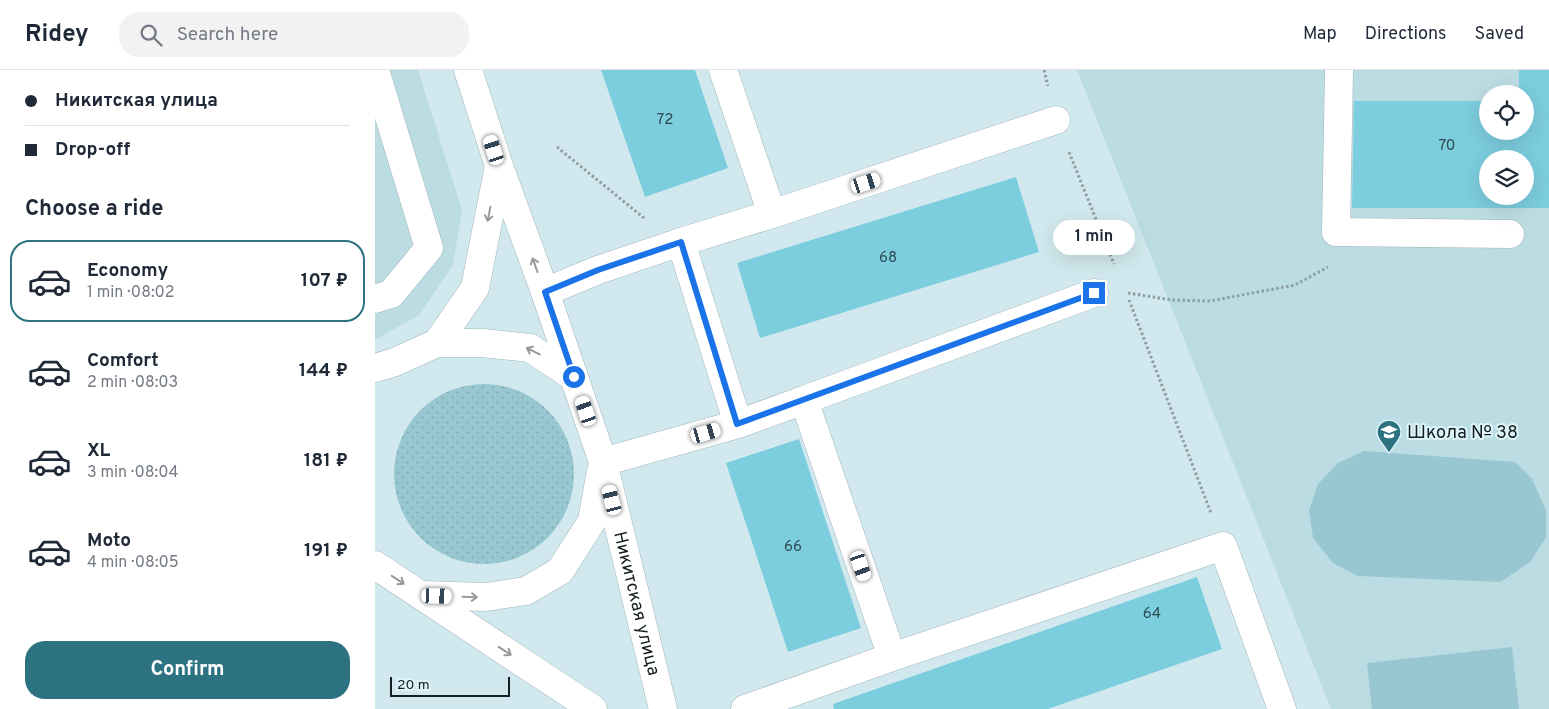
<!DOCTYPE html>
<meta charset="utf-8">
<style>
:root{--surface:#fff;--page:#f2f2f3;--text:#1f2937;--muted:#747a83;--line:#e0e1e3;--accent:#2c7280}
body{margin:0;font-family:Overpass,sans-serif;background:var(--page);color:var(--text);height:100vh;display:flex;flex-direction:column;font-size:19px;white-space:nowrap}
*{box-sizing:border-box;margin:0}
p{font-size:16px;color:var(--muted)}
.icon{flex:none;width:28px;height:28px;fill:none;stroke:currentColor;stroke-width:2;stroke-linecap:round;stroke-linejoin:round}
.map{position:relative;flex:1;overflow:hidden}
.drawer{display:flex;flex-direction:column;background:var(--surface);width:375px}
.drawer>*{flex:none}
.top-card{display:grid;align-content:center;height:110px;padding:0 25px;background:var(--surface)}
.controls{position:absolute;left:1104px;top:15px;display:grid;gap:10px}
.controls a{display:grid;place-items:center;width:55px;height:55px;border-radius:50%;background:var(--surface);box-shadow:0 5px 20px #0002;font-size:25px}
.scale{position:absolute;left:15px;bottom:12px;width:120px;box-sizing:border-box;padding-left:5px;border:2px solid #151e20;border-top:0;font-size:14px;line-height:18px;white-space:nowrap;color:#151e20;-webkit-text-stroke:4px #def6fb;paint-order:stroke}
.end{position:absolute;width:22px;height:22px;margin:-11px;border:6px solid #1a73e8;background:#fff;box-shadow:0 0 0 2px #fff}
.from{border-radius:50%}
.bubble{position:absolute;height:35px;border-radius:18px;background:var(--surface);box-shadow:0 5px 20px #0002;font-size:16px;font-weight:700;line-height:35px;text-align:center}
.car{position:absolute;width:15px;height:30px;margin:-15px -8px;border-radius:6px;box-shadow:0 0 4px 1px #0007;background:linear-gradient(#fff 24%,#345 0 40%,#fff 0 76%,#345 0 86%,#fff 0)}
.top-card b{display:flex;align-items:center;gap:18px;height:48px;font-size:19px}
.top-card b+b{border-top:1px solid var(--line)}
.top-card i{width:12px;height:12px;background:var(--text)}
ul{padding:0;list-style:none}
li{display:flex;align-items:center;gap:15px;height:82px;margin:0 10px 8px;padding:0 15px;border:2px solid transparent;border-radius:20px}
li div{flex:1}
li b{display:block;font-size:19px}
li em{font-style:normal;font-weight:700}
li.on{border-color:var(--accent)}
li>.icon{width:45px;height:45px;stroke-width:1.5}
h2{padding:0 25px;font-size:22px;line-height:60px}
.button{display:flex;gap:10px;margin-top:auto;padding:10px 25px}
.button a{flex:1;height:58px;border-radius:20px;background:var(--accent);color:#fff;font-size:20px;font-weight:700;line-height:58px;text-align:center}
header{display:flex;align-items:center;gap:30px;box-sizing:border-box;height:70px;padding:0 25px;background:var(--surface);border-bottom:1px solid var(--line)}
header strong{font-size:24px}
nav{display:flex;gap:28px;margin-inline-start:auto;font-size:18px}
.search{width:350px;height:45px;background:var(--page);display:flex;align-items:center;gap:12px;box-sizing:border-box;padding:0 18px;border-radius:20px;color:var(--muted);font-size:19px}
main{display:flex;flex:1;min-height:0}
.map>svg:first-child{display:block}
.built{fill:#bcdce3;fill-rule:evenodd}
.grass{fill:url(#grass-dots)}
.pitch{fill:#99c7d1}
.building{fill:#7ccdde;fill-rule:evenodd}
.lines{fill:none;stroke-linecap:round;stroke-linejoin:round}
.minor-casing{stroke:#a0b6bb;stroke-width:29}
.path{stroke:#8c9fa3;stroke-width:3;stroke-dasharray:2.5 2.5;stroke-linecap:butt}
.minor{stroke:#fff;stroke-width:28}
.oneway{stroke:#969a9b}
.route{stroke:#1a73e8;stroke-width:6}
.labels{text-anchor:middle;stroke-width:4;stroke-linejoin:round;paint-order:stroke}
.number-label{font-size:15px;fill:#2f4a50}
.poi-label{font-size:18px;fill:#151e20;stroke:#def6fb;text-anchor:start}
.street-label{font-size:18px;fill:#151e20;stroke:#def6fb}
</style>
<header>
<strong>Ridey</strong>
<div class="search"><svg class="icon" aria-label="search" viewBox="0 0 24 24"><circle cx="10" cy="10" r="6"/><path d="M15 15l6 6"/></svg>Search here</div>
<nav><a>Map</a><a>Directions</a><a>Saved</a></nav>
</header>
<main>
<section class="drawer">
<div class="top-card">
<b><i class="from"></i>Никитская улица</b>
<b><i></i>Drop-off</b>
</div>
<h2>Choose a ride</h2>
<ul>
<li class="on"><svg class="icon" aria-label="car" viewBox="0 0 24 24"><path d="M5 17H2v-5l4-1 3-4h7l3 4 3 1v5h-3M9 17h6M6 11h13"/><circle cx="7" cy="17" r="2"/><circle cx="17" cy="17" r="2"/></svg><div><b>Economy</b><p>1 min · 08:02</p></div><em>107 ₽</em></li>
<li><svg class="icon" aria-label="car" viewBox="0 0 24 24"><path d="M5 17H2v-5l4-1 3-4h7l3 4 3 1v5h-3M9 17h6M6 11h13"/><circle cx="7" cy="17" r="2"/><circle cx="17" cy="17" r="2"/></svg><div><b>Comfort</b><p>2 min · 08:03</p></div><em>144 ₽</em></li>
<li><svg class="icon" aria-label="car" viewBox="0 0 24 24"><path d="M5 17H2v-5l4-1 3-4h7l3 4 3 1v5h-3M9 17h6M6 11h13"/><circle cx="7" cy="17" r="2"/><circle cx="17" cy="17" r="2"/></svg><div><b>XL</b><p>3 min · 08:04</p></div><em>181 ₽</em></li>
<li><svg class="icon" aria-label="car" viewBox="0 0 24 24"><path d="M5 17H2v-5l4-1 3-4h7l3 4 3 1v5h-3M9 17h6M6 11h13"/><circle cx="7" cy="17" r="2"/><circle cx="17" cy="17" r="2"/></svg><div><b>Moto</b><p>4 min · 08:05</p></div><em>191 ₽</em></li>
</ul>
<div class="button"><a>Confirm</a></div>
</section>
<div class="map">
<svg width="1174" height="639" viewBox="0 0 1174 639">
<defs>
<pattern id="grass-dots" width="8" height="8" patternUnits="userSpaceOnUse" patternTransform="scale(1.25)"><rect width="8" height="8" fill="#99c7d1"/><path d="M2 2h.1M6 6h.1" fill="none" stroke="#83aab3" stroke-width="1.8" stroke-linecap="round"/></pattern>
</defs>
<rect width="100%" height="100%" fill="#d1e9ee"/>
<path class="built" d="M0,0h43l44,140 -9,55 -34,50 -44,25z
M702,0h472v639h-218zM1112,24h38v37h-38zM1112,89h38v37h-38z"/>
<path class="grass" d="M19 404a90 90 0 1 1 180 0a90 90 0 1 1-180 0Z"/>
<path class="pitch" d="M989,381l151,11 17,17 14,31v27l-15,24 -30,21 -143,-6 -25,-13 -20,-25 -4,-27 9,-27 20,-21z
M1137,577l7,62h-147l-5,-46z"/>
<path class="building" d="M226,0h94l33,98 -83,29z
M1144,0h30v138h-197l2,-107h133v30h38v-37h-6zM1112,89h38v37h-38z
M641,107l23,75 -279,86 -23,-75z
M424,369l62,189 -73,24 -62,-189z
M822,507l25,72 -174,60h-214l-1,-5z"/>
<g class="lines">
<defs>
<g id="minor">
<path id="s1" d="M93,0l31,96 46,126 58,170 60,247"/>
<path d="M348,0l49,144"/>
<path d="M964,0l-3,162 174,2"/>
<path d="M170,222l53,-22 83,-28"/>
<path d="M0,229l16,-5 38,-46 -54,-178"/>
<path d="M62,273l38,-55 24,-122"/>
<path d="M0,298l20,-6 42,-19h46l47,5 44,29"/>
<path d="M429,330l290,-107"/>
<path d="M363,354l-57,-182 91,-28 284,-94"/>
<path d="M228,392l135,-38 66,-24 88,257 331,-111 59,163"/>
<path d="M0,495l218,144"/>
<path d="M46,525l65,2 40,-6 34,-20 32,-50 9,-50"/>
<path d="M370,639l147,-52"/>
</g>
</defs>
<use href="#minor" class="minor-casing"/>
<path class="path" d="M669,0l4,16
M182,77l87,71
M694,82l45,112
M753,223l44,7 38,1 85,-16 33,-18
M754,230l82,213"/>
<use href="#minor" class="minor"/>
</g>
<defs><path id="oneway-shaft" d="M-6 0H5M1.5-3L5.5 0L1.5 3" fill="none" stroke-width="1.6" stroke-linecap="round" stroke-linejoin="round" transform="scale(1.25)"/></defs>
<g class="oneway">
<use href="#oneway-shaft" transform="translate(114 144) rotate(101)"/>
<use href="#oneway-shaft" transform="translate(160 195) rotate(-110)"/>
<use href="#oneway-shaft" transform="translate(158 281) rotate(-154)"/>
<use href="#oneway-shaft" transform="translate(23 510) rotate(33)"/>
<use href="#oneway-shaft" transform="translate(95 527) rotate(2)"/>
<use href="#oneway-shaft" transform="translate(130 581) rotate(34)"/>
</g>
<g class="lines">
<path class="route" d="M199,307l-29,-85 53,-22 83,-28 56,182 357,-131"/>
</g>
<defs>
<symbol id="school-pin" viewBox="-11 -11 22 30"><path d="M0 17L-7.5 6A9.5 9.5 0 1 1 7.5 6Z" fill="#2c7280" stroke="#def6fb"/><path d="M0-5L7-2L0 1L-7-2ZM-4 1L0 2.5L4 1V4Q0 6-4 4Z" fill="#fff"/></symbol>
</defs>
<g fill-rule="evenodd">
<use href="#school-pin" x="1000" y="348" width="28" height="38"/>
</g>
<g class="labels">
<g class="number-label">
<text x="290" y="54">72</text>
<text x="1072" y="80">70</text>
<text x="513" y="192">68</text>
<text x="418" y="481">66</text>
<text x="777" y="548">64</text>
</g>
<g class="poi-label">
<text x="1032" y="368">Школа № 38</text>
</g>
<g class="street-label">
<text dy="6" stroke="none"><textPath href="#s1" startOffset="560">Никитская улица</textPath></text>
</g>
</g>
</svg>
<div class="controls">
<a><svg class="icon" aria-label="locate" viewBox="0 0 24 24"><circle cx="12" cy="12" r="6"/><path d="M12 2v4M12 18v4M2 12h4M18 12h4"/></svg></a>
<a><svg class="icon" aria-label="layers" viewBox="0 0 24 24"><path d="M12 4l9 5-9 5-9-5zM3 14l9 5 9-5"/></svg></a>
</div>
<div class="scale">20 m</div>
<i class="end from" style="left:199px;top:307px"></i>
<i class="end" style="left:719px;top:223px"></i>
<div class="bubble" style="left:678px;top:150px;width:82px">1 min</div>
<i class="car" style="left:119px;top:80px;rotate:342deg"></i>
<i class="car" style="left:491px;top:113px;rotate:72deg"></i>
<i class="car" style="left:211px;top:341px;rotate:341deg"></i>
<i class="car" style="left:331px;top:363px;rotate:74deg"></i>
<i class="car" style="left:237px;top:430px;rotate:346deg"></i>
<i class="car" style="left:486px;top:496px;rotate:161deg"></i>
<i class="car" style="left:62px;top:526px;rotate:92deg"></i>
</div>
</main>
